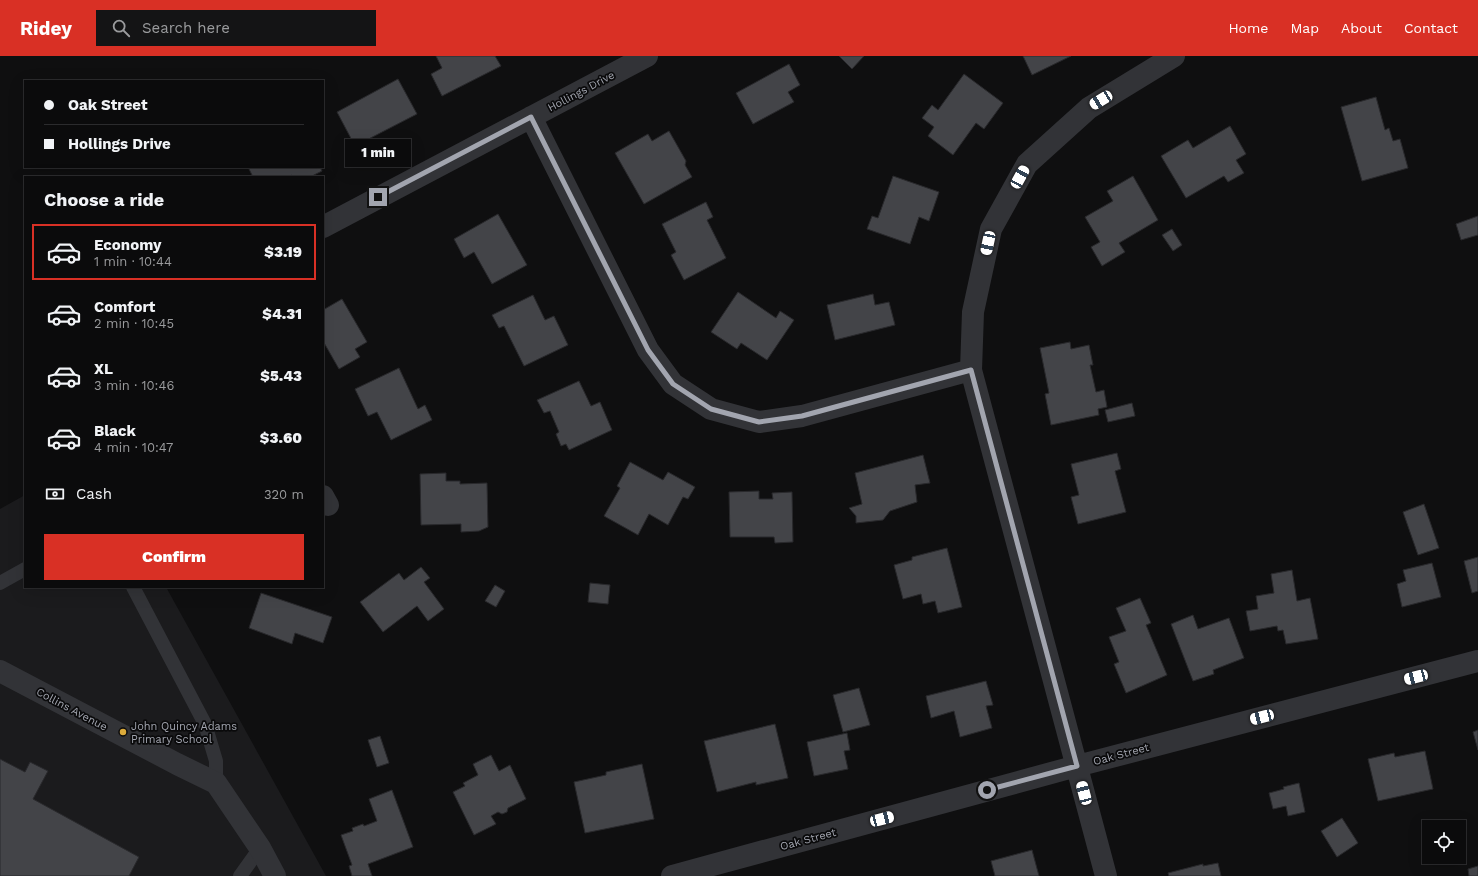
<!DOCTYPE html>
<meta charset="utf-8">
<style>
:root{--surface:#0b0b0c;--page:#141415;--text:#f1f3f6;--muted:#9a9b9d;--line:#2b2b2d;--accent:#d93025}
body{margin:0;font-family:"Work Sans",sans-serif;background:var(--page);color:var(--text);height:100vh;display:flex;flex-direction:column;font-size:15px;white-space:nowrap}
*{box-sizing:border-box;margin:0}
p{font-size:13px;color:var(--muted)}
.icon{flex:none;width:22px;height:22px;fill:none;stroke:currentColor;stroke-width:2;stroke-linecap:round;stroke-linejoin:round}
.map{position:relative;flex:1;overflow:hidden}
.panel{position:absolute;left:24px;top:120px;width:300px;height:412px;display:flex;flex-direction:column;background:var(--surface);border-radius:0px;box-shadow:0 4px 16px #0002,0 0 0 1px var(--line)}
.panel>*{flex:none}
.hud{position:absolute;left:24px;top:24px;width:300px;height:88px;border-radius:0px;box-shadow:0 4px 16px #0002,0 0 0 1px var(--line);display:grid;align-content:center;height:88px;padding:0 20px;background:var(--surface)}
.fabs{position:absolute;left:1422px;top:764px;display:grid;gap:8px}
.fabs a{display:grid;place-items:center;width:44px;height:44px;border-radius:0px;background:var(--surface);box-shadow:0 4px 16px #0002,0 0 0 1px var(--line);font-size:20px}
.end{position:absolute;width:18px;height:18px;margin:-9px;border:5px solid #a2a5af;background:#111;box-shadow:0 0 0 2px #111}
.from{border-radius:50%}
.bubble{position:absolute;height:28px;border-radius:0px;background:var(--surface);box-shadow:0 4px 16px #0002,0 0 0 1px var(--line);font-size:13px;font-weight:800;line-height:28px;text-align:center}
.car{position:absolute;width:12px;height:24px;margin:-12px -6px;border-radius:5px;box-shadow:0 0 3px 1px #0007;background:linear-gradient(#fff 24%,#345 0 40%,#fff 0 76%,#345 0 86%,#fff 0)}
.hud b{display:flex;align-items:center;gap:14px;height:38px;font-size:15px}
.hud b+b{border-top:1px solid var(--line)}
.hud i{width:10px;height:10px;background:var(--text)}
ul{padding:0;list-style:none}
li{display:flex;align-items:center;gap:12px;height:56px;margin:0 8px 6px;padding:0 12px;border:2px solid transparent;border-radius:0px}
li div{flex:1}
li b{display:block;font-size:15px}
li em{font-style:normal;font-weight:800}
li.on{border-color:var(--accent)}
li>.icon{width:36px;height:36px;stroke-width:1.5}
h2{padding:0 20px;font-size:18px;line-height:48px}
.pay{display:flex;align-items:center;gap:10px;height:44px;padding:0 20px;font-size:15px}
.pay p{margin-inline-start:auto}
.button{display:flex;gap:8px;margin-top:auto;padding:8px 20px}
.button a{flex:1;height:46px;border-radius:0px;background:var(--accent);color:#fff;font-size:16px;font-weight:800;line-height:46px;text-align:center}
header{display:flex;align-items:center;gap:24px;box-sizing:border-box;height:56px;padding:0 20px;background:var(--accent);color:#fff}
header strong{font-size:19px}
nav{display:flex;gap:22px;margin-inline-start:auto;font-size:14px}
.search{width:280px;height:36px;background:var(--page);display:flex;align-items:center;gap:10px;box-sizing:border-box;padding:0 14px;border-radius:0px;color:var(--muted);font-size:15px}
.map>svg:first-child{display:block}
.built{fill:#1b1b1d}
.building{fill:#434448;stroke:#29292c}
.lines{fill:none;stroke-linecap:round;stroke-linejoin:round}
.lane{stroke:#323337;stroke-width:14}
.street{stroke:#323337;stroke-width:22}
.route{stroke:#a2a5af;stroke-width:5}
.poi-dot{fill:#dcab3b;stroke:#0a0a0b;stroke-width:1.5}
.labels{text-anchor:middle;stroke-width:3.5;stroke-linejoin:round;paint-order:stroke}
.street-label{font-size:11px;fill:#a2a5af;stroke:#0a0a0b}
.poi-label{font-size:11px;fill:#a2a5af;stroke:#0a0a0b;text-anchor:start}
</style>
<header>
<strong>Ridey</strong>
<div class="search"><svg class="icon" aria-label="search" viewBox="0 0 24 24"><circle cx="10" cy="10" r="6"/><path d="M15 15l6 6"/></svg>Search here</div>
<nav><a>Home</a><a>Map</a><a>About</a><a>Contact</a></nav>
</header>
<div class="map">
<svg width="1478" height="820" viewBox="0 0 1478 820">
<rect width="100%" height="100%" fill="#0f0f10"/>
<path class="built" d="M25,439v92h141l160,289h-326v-367z"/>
<path class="building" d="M436,0h59l6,10 -59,30 -11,-22 11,-6z
M839,0h25l-12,13z
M1023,0h48l-39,19z
M789,8l11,21 -12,7 6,10 -41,22 -17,-31z
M964,18l39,29 -19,26 -8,-6 -23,32 -25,-19 6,-9 -12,-9 10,-13 6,5z
M398,23l19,35 -62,32 -18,-34z
M1376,41l9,33 4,-2 4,13 7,-2 8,29 -46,13 -21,-74z
M1230,70l16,28 -10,6 8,13 -16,9 -4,-6 -38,22 -25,-42 27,-16 5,8z
M669,75l17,30 -1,4 7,12 -48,27 -29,-51 33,-19 4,7z
M248,111h72l2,4 -12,6h-17l-1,-2 -3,2h-36z
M893,120l46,16 -10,29 -10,-4 -9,27 -43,-15 5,-13 6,2z
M1133,120l25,44 -39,23 6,9 -23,14 -11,-19 9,-5 -15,-25 28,-16 -6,-10z
M706,146l7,15 -6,3 19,38 -42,22 -13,-25 5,-3 -14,-28z
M498,158l29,51 -35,19 -18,-32 -10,6 -10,-19z
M1478,160v19l-17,5 -5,-16z
M1172,173l10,16 -9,6 -11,-16z
M738,236l38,26 4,-7 14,9 -27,40 -26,-17 -4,6 -26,-17z
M873,238l2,11 14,-3 6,23 -60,15 -8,-35z
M533,239l12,25 9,-4 14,29 -44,21 -20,-40 -5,2 -7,-13z
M342,243l25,43 -12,7 5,8 -21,12 -16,-28v-31z
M1070,286l1,7 18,-4 4,20h-3l6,27 8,-2 3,17 -9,2 1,6 -48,10 -6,-31 4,-1 -9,-45z
M399,312l19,41 7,-4 7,15 -41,20 -14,-28 -9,4 -13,-27z
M579,325l12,25 9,-4 12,28 -43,20 -3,-6 -5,2 -5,-12 3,-2 -9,-21 -6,2 -7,-13z
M1132,347l3,13 -27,6 -3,-12z
M1117,397l4,16 -6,2 11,41 -48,12 -7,-27 8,-2 -8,-31z
M923,399l7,28 -15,2 2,17 -27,9 -7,9 -27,3v-7l-7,-8 13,-4 -7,-31z
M630,406l33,18 5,-8 27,15 -7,12 -5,-2 -15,28 -19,-11 -11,21 -34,-19 16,-28 -3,-2z
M446,417v8h14v3l27,-1 1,44 -9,4 -18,1v-8l-40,1 -1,-51z
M759,435v8h14l-1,-6 20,-1 1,50 -18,1 -1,-6h-44l-1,-45z
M1424,448l15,44 -21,7 -15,-43z
M947,492l15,59 -24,6 -3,-12 -12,3 -2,-10 -18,5 -9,-34 18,-5v-3z
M1478,501v34l-6,2 -8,-32z
M1432,507l9,34 -39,10 -5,-23 9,-3 -3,-11z
M421,511l9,11 -6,4 20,27 -16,12 -11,-15 -34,26 -23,-30 39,-29 5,7z
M1292,514l5,31 13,-3 8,41 -32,5 -3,-14 -5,1 -1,-5 -27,5 -4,-20 12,-2 -2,-13 18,-3 -3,-19z
M590,527l20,2 -2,19 -20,-2z
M495,529l10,6 -9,16 -11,-6z
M261,537l71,24 -9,26 -28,-10 -3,11 -43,-16z
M1140,542l11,25 -5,2 21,50 -41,18 -12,-29 5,-2 -10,-25 17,-6 -10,-23z
M1193,559l5,14 31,-11 15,40 -31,12 1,4 -21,7 -22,-57z
M986,625l7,24 -7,1 6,22 -32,9 -6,-26 -23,7 -5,-22z
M859,632l11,37 -27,7 -10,-37z
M775,668l13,54 -32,7v-3l-39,10 -13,-51z
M1478,674v20l-5,-18z
M847,677l3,17 -6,1 4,18 -34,7 -7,-34z
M380,680l9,27 -12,4 -9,-27z
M1425,695l8,38 -55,12 -10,-42 26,-6 1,4z
M491,699l8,16 11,-6 16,34 -18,9 -1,4 -5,2 -4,-2 -7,4 5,8 -22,11 -21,-43 12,-6 -2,-3 15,-8 -5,-11z
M0,703l25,13 5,-10 18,9 -15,28 106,58 -10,19h-129z
M642,708l12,55 -69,14 -11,-51 32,-7v-3z
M1299,727l6,29 -17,4 -2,-10 -13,3 -4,-16 15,-4 -1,-2z
M392,734l21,57 -45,17 4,12h-20l-3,-10 3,-1 -11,-30 12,-4 -1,-3 11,-4 1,2 13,-5 -8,-22z
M1342,762l16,25 -21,14 -16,-26z
M1032,794l7,26h-44l-4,-15z
M1218,807l3,13h-52l-1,-3 35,-9v2z
M1478,810v10h-9l-1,-7z"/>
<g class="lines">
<path class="lane" d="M0,527l25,-14
M133,531l72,137 11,37v22
M240,820l20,-28"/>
<path class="street" d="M531,61l117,233 25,34 38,25 48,13 43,-6 169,-46
M323,171l324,-171
M323,440l5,9
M0,615l177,93 39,19 44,65 15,28
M672,820l405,-110 401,-105
M1106,820l-135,-506 2,-58 18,-83 36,-65 62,-56 85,-52"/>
</g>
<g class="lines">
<path class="route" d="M378,141l153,-80 117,233 25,34 38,25 48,13 43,-6 169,-46 106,396 -90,24"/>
</g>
<circle class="poi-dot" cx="123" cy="676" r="4"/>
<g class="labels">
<g class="street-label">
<text transform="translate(581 35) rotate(-28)" y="4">Hollings Drive</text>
<text transform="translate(72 653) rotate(28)" y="4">Collins Avenue</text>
<text transform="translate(1121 698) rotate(-15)" y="4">Oak Street</text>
<text transform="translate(808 783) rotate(-15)" y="4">Oak Street</text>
</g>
<g class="poi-label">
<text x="131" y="674">John Quincy Adams<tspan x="131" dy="13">Primary School</tspan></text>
</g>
</g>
</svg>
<div class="fabs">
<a><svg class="icon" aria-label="locate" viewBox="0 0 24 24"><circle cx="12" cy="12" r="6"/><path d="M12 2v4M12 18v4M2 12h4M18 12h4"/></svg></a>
</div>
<i class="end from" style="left:987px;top:734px"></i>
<i class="end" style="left:378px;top:141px"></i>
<div class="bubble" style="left:345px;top:83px;width:66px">1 min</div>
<i class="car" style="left:1101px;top:44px;rotate:239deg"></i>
<i class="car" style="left:1020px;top:121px;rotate:29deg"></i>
<i class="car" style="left:988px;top:187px;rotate:192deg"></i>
<i class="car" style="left:1416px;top:621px;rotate:255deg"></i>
<i class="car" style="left:1262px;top:661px;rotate:255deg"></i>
<i class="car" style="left:1084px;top:737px;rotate:345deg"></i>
<i class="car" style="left:882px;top:763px;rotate:75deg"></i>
<div class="hud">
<b><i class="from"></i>Oak Street</b>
<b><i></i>Hollings Drive</b>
</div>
<section class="panel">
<h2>Choose a ride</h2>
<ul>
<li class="on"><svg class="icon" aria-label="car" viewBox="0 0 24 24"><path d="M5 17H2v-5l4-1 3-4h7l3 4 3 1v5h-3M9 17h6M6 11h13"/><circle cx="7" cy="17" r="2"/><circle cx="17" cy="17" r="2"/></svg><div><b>Economy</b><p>1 min · 10:44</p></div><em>$3.19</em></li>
<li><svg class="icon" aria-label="car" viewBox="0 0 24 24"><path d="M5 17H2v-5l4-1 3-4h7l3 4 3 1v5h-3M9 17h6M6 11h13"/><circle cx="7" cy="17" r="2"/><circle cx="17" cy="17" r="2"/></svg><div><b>Comfort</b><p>2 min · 10:45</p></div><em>$4.31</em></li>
<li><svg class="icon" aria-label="car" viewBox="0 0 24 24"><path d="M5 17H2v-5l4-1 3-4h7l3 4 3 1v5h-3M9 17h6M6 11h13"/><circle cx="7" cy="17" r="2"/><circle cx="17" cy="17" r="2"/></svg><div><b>XL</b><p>3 min · 10:46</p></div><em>$5.43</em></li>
<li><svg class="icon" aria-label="car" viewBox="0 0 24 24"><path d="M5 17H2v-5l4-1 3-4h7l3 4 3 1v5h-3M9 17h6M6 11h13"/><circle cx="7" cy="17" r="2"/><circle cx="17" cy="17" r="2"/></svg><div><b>Black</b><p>4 min · 10:47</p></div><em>$3.60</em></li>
</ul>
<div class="pay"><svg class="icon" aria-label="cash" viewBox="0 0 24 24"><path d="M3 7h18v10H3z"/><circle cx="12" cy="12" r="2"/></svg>Cash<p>320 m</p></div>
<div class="button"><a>Confirm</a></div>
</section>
</div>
